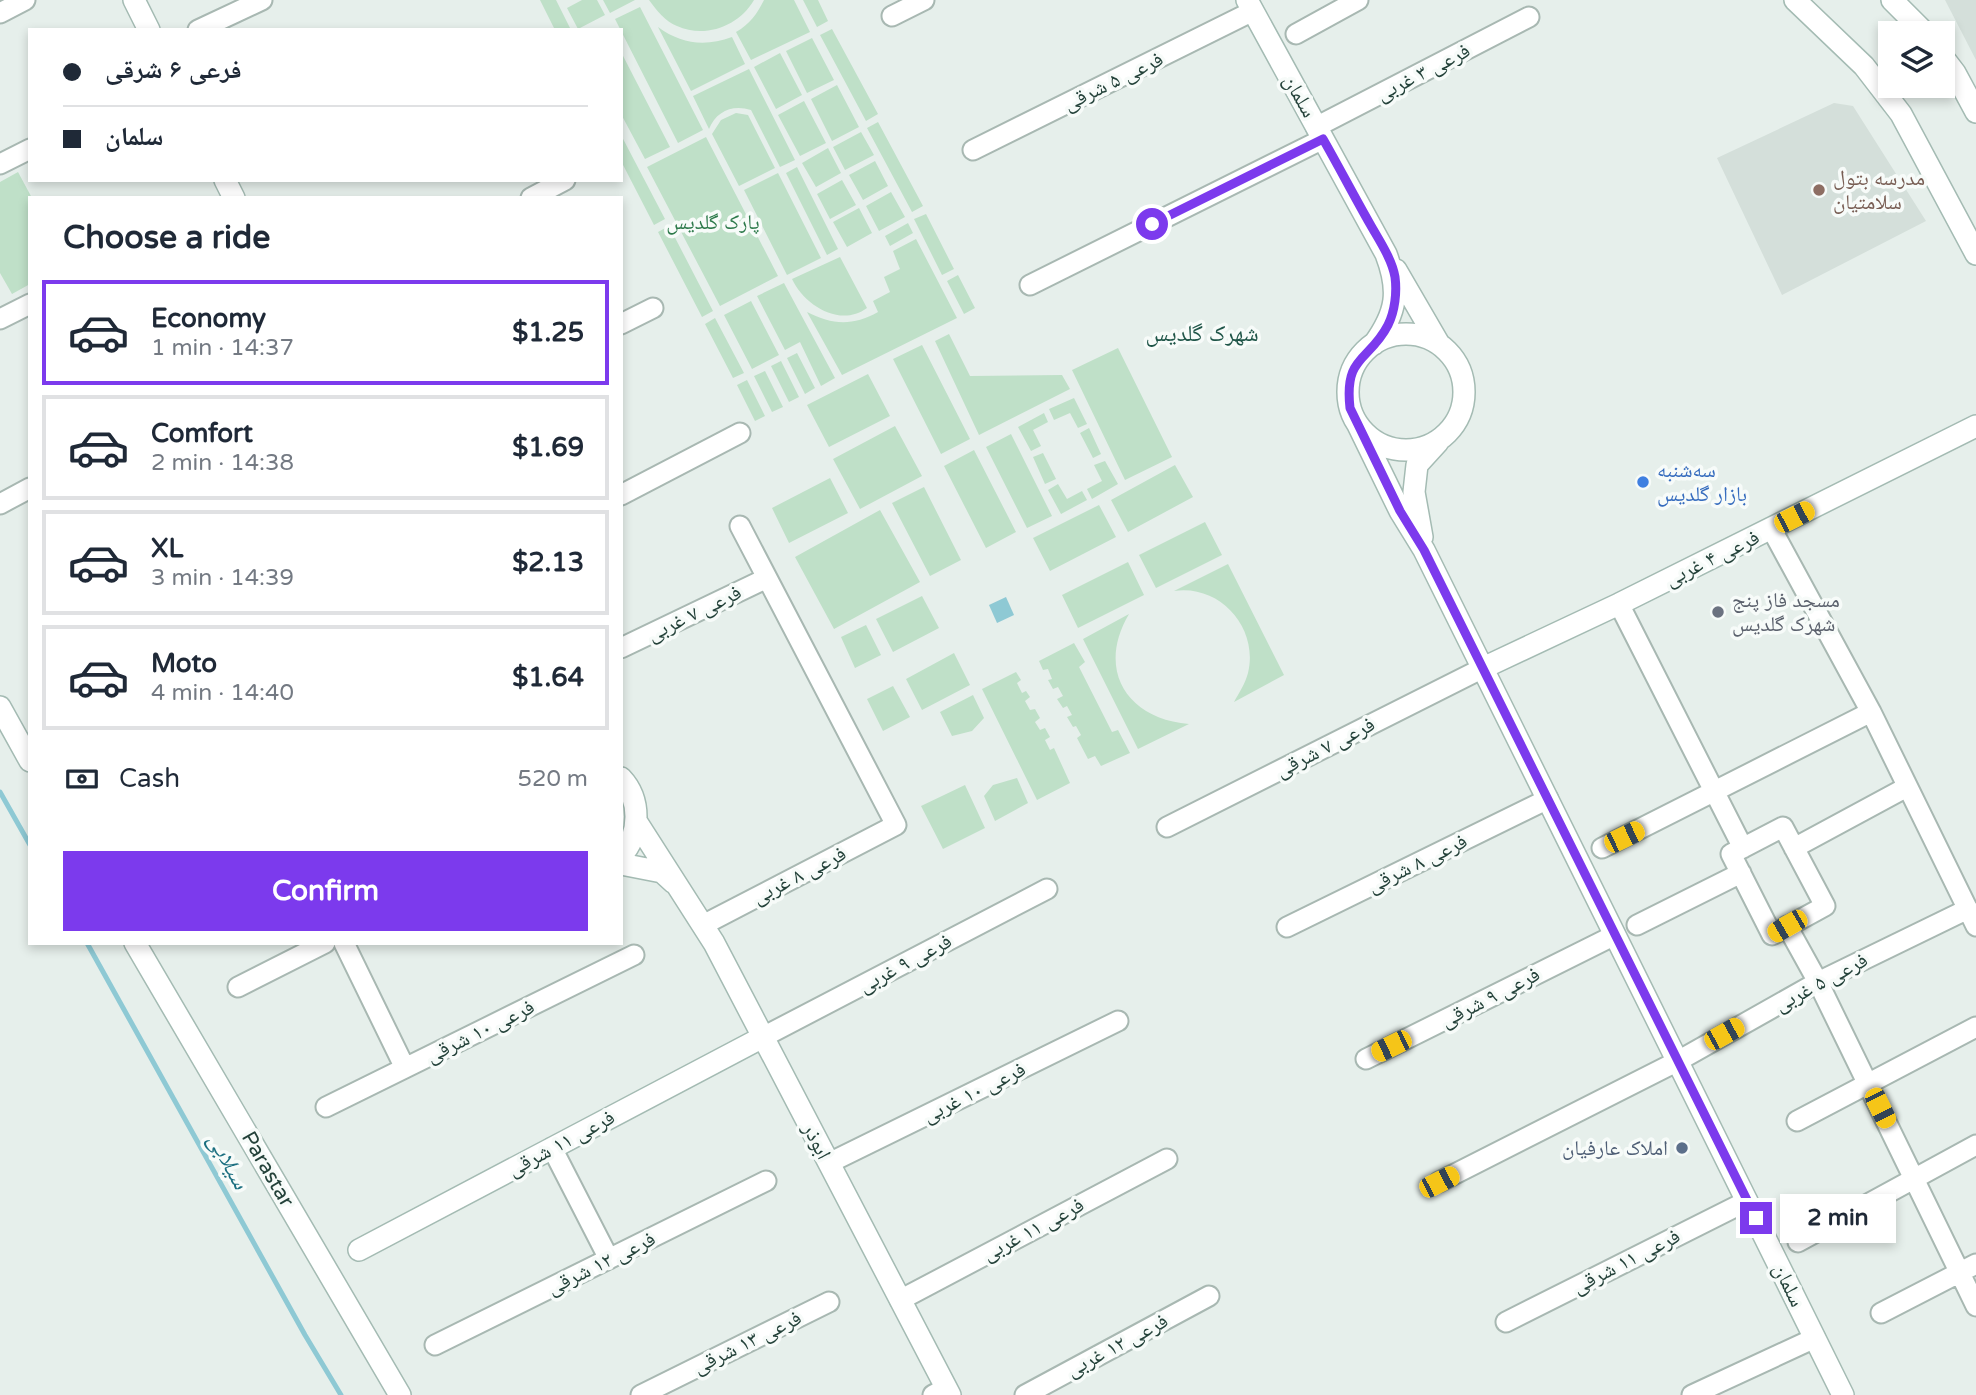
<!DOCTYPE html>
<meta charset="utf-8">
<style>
:root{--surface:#fff;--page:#f2f2f3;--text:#1f2937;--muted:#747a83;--line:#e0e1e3;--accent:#7c3aed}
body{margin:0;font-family:"Varela Round","Noto Naskh Arabic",sans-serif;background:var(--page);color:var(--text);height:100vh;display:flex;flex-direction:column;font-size:26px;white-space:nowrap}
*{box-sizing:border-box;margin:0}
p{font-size:23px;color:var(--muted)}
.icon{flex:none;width:38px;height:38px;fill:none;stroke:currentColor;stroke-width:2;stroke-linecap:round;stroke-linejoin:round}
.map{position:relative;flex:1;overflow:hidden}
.drawer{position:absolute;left:28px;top:196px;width:595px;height:749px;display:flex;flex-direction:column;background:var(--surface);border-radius:0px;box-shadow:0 4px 10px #0003}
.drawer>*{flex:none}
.top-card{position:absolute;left:28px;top:28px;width:595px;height:154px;border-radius:0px;box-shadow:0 4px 10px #0003;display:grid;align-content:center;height:154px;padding:0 35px;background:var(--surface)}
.tools{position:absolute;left:1878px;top:21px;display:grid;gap:14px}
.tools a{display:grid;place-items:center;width:77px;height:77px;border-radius:0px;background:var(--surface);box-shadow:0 4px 10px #0003;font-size:35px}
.end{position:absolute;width:32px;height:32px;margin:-16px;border:9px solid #7c3aed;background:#fff;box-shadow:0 0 0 4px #fff}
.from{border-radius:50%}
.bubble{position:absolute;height:49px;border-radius:0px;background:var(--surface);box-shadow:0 4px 10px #0003;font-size:23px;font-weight:700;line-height:49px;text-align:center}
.car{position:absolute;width:21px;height:42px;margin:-21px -10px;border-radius:9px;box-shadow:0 0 5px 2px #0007;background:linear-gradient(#f5c518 24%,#345 0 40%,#f5c518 0 76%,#345 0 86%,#f5c518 0)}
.top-card b{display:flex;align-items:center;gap:24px;height:66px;font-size:26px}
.top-card b+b{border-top:2px solid var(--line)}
.top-card i{width:18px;height:18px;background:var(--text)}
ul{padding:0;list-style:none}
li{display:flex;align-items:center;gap:21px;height:105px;margin:0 14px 10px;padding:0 21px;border:4px solid var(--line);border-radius:0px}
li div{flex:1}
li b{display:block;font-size:26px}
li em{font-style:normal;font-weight:700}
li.active{border-color:var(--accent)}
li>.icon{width:63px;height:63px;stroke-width:1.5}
h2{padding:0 35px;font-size:32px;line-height:84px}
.pay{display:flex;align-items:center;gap:18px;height:77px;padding:0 35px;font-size:26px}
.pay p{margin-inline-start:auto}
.cta{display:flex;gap:14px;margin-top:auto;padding:14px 35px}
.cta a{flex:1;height:80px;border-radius:0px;background:var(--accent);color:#fff;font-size:28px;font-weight:700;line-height:80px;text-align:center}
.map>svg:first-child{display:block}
.built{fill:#d4dfda}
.green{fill:#bfe0c8}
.water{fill:#8ec9d4}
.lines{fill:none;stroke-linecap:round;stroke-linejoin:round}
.stream{stroke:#8ec9d4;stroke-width:5}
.street-casing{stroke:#a8b8b2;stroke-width:23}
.secondary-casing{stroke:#a4bbb3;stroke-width:24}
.street{stroke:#fff;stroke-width:19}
.secondary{stroke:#fff;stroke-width:21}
.route{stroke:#7c3aed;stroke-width:9}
.education-dot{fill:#8d6e63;stroke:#f7fbf9;stroke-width:2.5}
.shop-dot{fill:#3f7fe0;stroke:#f7fbf9;stroke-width:2.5}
.worship-dot{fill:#6b7280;stroke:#f7fbf9;stroke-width:2.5}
.service-dot{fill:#5c6f8a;stroke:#f7fbf9;stroke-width:2.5}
.labels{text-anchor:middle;stroke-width:7;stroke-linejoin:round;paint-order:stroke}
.street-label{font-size:21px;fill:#24423a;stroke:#f7fbf9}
.education-label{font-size:21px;fill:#785e54;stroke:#f7fbf9;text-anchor:start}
.park-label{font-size:21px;fill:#2d7a4b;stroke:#f7fbf9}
.shop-label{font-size:21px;fill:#366cbe;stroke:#f7fbf9;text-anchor:start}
.worship-label{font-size:21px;fill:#5b616d;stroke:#f7fbf9;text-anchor:start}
.service-label{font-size:21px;fill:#4e5e75;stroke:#f7fbf9;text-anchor:end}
.neighbourhood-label{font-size:23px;fill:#1f5548;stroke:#f7fbf9}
.water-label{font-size:23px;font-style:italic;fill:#1c6f80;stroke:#f7fbf9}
</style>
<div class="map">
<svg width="1976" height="1395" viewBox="0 0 1976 1395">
<rect width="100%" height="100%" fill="#e6efeb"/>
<path class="built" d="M1945,0h31v60z
M1834,103l19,3 73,115 -144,74 -65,-137z"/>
<path class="green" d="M540,0h16l15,30h-16z
M582,0h15l8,15 -27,14 -11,-21z
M603,0h32l-25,13z
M649,0h105c-15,26 -49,39 -77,26 -12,-5 -20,-15 -28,-26z
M764,0h30l16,32 -59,28 -15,-28c14,-8 21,-18 28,-32z
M803,0h15l10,21 -11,6z
M640,7l63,123 -25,13 -63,-124z
M658,27c23,17 47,20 74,10l13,27 -54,27z
M832,29l46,85 -12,7 -46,-86z
M812,38l22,42 -27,13 -21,-42z
M621,52l49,95 -25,12 -24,-45z
M780,53l22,42 -26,14 -22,-42z
M749,69l46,91 -15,7 -29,-57c-18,-6 -35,1 -42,19l-16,-33z
M837,85l22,42 -27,14 -21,-42z
M804,101l22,42 -26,13 -22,-41z
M736,113l12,2 27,53 -36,18 -27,-52 9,-14z
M878,122l45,84 -11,6 -45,-84z
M861,132l13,23 -29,15 -12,-23z
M621,135l44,84 -11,6 -33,-64z
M706,137l72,139 -58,30 -73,-139z
M828,148l13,25 -25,14 -14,-24z
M875,161l13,25 -25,14 -14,-25z
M797,167l41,82 -11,6 -41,-82z
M18,172l14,26h-2v86l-18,10 -12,-21v-91z
M778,173l43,85 -34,17 -43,-85z
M842,180l14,25 -26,14 -13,-25z
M891,192l14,25 -26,14 -13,-25z
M859,208l13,25 -25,14 -14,-25z
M926,214l28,55 -12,6 -28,-56z
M908,223l5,10 -23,13 -5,-10z
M669,226l44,85 -11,6 -44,-85z
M916,239l41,79 -115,57 -35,-63c25,13 46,14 71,0l-5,-11 17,-9 -6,-15 16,-8 -7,-18z
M840,257l27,51c-27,20 -63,-3 -75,-29z
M958,275l17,33 -11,6 -17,-33z
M784,283l51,95 -14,8 -21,-44 -15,8 -28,-54z
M751,301l28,54 -27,14 -28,-54z
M715,318l29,55 -11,5 -28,-54z
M949,334l21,42 92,-1 8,14 -91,46 -44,-94z
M922,345l48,94 -29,15 -48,-95z
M1118,348l54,109 -47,23 -53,-110z
M797,353l18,35 -10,6 -18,-36z
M781,361l18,36 -10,5 -18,-36z
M765,371l18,36 -11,5 -18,-36z
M868,374l22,42 -61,31 -22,-42z
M747,380l18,36 -10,5 -18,-36z
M1074,398l13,26 -9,4 -8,-15 -16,7 -5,-11z
M1044,413l4,9 -15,8 8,16 -10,5 -13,-24z
M895,426l27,50 -62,33 -27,-50z
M1089,428l12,26 -8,4 -13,-25z
M1011,434l41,82 -25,12 -41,-81z
M974,450l42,82 -30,16 -42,-82z
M1043,453l13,26 -11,5 -12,-27z
M1105,461l13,23 -26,15 -5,-10 15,-8 -8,-16z
M1175,465l18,32 -65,35 -17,-32z
M830,478l18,35 -59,30 -17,-35z
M1058,484l9,15 15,-8 5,9 -26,14 -13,-24z
M924,487l37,73 -31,16 -38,-73z
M1099,505l17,32 -66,34 -17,-33z
M880,510l40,72 -86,47 -39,-72z
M1205,522l17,33 -66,33 -17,-33z
M1128,562l16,33 -66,33 -16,-33z
M1228,564l56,111 -50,27c5,-9 11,-18 14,-29 11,-45 -28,-89 -74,-82z
M922,596l17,32 -46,24 -17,-33z
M1129,614c-33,56 -2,105 60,110l-51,25 -55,-110z
M866,625l15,30 -26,13 -14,-31z
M1074,643l11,19 -6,5 33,65 6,-2 12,23 -29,13 -6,-10 -7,3 -11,-21 4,-3 -5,-9 -3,1 -6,-10 5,-2 -5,-9 -4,2 -6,-9 6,-3 -5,-9 -5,2 -5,-9 4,-1 -4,-10 -5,1 -4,-9z
M954,653l16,32 -48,25 -16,-31z
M1016,672l5,8 -4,3 5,10 4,-2 4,6 -5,4 5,9 5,-1 5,9 -5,4 5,8 5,-2 5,9 -5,3 5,10 4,-2 16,35 -33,17 -55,-111z
M893,686l17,31 -27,14 -16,-32z
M973,695l11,23 -12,13 -20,5 -12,-24z
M1017,778l11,25 -33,18 -11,-25 9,-11z
M965,785l20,43 -42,21 -22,-43z"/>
<path class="water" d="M1006,597l8,18 -17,8 -8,-18z"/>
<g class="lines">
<path class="stream" d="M0,792l30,53
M87,943l218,392 36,60"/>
<defs>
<path id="street" d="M0,13l25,-13
M892,16l32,-16
M198,30l64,-30
M1296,34l62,-34
M1316,127l213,-110
M973,150l280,-139
M0,164l30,-15
M531,198l34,-18
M1030,285l293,-146
M0,319l30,-15
M621,324l32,-16
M621,495l119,-62
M0,504l30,-16
M1771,528l100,184 105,214
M1619,604l124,244
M621,648l146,-70
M1167,827l316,-159
M1783,827l42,79 -53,29 -41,-81z
M1602,848l269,-136
M1794,848l113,-61
M703,925l193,-100 -156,-299
M1637,925l104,-52
M1787,926l31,56 158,324
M1287,927l261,-128
M344,943l61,125
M238,987l87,-44
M763,1037l284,-148
M1366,1059l249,-124
M326,1107l308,-152
M1797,1121l179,-94
M552,1148l57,111
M829,1163l289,-142
M1439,1182l239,-121 140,-79 150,-73
M1798,1242l178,-97
M900,1300l267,-141
M1881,1313l95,-49
M1506,1322l241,-121
M435,1345l331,-164
M641,1395l188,-93
M933,1395l13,-7
M1025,1395l184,-99
M1692,1395l123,-57"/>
<path id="secondary" d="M134,0l15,30
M1247,0l139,254c14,37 11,58 -12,90
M1795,0l69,66 37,48 75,140
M1892,0l33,33
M1942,56l13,17 21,39
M225,180l9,18
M1396,270l43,74
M1348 392a58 58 0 1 1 116 0a58 58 0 1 1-116 0Z
M1358,425l42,86 24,39 419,845
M1422,537l-8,-45 3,-27 21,-23
M1483,668l136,-64 357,-178
M0,707l30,54
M621,778c20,21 20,56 0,78
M636,821l78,122 236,452
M621,864l41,8 12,11
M135,943l265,452
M359,1250l404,-213"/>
</defs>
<use href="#street" class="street-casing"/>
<use href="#secondary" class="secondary-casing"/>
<use href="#street" class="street"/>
<use href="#secondary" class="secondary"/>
</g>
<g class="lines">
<path class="route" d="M1152,224l171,-85c16,28 31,57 47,85 9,16 22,35 25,53 2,15 0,34 -7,48 -19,37 -44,30 -38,83l50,103 24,39 332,668"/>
</g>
<circle class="education-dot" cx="1819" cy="190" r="7"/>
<circle class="shop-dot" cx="1643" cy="482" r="7"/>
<circle class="worship-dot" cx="1718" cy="612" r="7"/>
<circle class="service-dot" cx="1682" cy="1148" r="7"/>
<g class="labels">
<g class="street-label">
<text transform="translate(1423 72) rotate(-27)" y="7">فرعی ۳ غربی</text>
<text transform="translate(1113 81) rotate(-26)" y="7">فرعی ۵ شرقی</text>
<text transform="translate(1300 96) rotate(61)" y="7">سلمان</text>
<text transform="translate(1712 558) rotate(-26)" y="7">فرعی ۴ غربی</text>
<text transform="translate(694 613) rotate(-26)" y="7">فرعی ۷ غربی</text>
<text transform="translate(1325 747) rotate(-27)" y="7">فرعی ۷ شرقی</text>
<text transform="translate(1417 863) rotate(-26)" y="7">فرعی ۸ شرقی</text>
<text transform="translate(799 875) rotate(-27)" y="7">فرعی ۸ غربی</text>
<text transform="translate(905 963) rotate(-28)" y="7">فرعی ۹ غربی</text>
<text transform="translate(1821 982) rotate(-28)" y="7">فرعی ۵ غربی</text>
<text transform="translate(1490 997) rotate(-27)" y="7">فرعی ۹ شرقی</text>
<text transform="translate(480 1031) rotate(-26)" y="7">فرعی ۱۰ شرقی</text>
<text transform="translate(974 1092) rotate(-26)" y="7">فرعی ۱۰ غربی</text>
<text transform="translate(817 1141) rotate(63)" y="7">ابوذر</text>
<text transform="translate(561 1143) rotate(-28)" y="7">فرعی ۱۱ شرقی</text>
<text transform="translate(268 1169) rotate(60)" y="7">Parastar</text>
<text transform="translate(1033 1229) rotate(-28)" y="7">فرعی ۱۱ غربی</text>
<text transform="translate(1626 1261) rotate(-27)" y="7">فرعی ۱۱ شرقی</text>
<text transform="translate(601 1263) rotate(-26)" y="7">فرعی ۱۲ شرقی</text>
<text transform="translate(1789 1285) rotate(64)" y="7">سلمان</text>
<text transform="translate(747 1342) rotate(-26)" y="7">فرعی ۱۳ شرقی</text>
<text transform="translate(1117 1345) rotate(-28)" y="7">فرعی ۱۲ غربی</text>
</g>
<g class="education-label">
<text x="1833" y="185">مدرسه بتول<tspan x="1833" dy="24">سلامتیان</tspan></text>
</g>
<g class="park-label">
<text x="713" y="229">پارک گلدیس</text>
</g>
<g class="shop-label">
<text x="1657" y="477">سه‌شنبه<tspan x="1657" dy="24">بازار گلدیس</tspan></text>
</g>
<g class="worship-label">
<text x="1732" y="607">مسجد فاز پنج<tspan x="1732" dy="24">شهرک گلدیس</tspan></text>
</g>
<g class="service-label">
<text x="1668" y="1155">املاک عارفیان</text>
</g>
<g class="neighbourhood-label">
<text x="1202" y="341">شهرک گلدیس</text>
</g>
<g class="water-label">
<text transform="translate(229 1161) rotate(61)" y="8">سیلابی</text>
</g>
</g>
</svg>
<div class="tools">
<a><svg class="icon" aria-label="layers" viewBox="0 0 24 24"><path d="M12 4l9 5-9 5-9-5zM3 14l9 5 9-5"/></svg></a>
</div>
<i class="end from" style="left:1152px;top:224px"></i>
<i class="end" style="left:1756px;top:1218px"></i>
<div class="bubble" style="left:1780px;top:1194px;width:116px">2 min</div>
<i class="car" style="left:1794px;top:517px;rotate:63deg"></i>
<i class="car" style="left:1624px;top:837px;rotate:64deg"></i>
<i class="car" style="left:1787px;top:926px;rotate:240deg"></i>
<i class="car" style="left:1724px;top:1034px;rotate:61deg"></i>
<i class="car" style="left:1391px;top:1046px;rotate:244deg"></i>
<i class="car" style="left:1880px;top:1108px;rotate:154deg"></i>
<i class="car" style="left:1439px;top:1182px;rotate:63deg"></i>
<div class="top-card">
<b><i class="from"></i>فرعی ۶ شرقی</b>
<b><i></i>سلمان</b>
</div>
<section class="drawer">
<h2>Choose a ride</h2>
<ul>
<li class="active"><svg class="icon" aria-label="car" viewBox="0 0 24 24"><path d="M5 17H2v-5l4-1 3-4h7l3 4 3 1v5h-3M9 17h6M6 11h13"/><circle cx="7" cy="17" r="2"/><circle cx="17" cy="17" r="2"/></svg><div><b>Economy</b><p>1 min · 14:37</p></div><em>$1.25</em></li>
<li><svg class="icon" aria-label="car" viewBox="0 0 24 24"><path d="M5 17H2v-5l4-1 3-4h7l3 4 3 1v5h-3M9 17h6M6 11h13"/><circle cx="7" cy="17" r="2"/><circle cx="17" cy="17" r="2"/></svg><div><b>Comfort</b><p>2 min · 14:38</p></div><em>$1.69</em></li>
<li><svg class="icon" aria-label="car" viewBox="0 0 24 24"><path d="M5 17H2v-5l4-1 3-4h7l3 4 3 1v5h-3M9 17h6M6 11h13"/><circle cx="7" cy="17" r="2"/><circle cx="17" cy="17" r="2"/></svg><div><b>XL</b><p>3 min · 14:39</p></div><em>$2.13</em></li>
<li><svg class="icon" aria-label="car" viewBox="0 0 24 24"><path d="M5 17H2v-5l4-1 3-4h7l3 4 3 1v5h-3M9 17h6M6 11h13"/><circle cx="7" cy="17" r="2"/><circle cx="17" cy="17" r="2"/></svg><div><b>Moto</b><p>4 min · 14:40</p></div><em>$1.64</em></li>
</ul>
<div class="pay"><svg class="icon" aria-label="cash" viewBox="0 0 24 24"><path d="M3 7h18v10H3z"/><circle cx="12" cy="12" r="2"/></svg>Cash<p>520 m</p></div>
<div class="cta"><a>Confirm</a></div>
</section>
</div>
